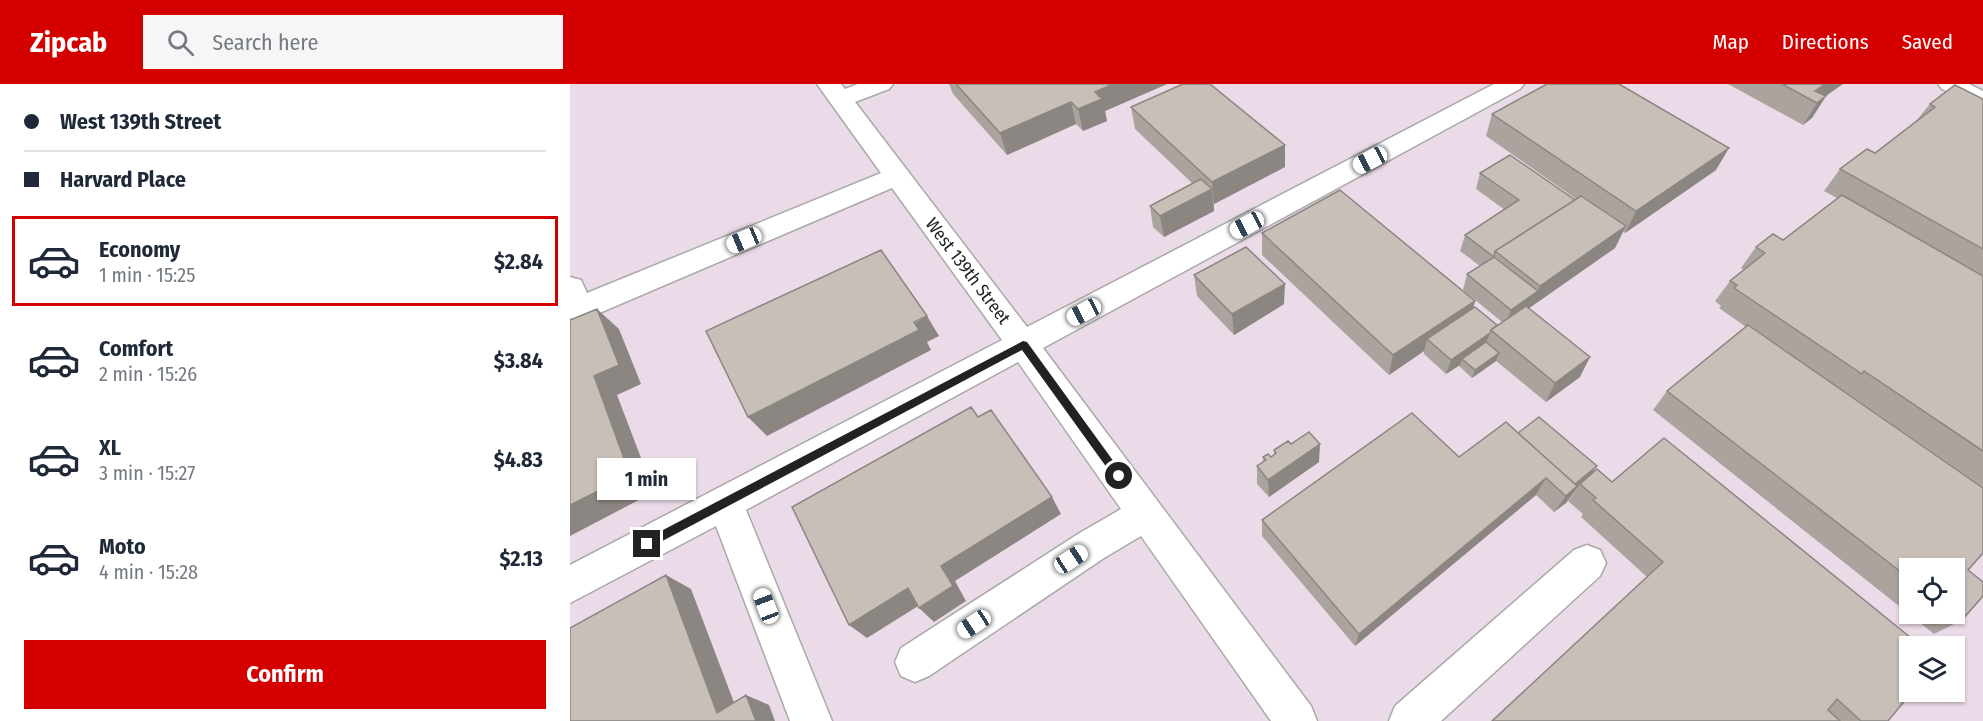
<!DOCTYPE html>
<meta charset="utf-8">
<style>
:root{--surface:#fff;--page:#f6f6f7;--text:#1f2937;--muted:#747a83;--line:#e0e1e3;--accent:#d40000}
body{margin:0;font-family:"Fira Sans Condensed",sans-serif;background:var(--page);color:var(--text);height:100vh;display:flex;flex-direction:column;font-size:22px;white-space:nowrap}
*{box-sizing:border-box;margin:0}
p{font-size:20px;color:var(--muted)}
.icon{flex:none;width:33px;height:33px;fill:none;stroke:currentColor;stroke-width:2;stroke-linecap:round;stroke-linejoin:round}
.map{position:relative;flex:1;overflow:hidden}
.drawer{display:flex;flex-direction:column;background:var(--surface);width:570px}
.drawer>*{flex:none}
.banner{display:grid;align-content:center;height:132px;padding:0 24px;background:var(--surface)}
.tools{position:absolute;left:1329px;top:474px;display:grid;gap:12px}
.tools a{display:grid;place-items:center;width:66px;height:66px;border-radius:0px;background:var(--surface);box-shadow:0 2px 4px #0004;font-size:30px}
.end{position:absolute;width:27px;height:27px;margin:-14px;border:8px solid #222;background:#fff;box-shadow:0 0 0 3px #fff}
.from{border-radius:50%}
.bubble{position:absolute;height:42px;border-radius:0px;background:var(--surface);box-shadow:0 2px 4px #0004;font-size:20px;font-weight:700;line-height:42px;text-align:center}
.car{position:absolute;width:18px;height:36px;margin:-18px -9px;border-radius:8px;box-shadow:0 0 4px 2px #0007;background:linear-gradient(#fff 24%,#345 0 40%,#fff 0 76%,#345 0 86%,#fff 0)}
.banner b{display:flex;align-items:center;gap:21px;height:57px;font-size:22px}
.banner b+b{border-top:2px solid var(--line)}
.banner i{width:15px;height:15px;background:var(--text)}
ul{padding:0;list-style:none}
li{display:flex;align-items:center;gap:18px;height:90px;margin:0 12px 9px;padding:0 12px;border:3px solid transparent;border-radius:0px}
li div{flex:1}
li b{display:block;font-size:22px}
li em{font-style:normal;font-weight:700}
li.active{border-color:var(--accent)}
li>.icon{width:54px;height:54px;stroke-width:1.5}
.action{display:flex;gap:12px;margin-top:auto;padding:12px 24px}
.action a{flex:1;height:69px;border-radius:0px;background:var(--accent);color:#fff;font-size:24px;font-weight:700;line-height:69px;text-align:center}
header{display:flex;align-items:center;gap:36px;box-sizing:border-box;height:84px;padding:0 30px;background:var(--accent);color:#fff}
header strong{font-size:28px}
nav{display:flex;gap:33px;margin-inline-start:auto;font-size:21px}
.search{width:420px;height:54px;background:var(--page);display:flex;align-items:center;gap:15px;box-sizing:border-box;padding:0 21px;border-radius:0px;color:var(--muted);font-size:22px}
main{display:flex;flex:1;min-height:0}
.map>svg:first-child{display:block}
.industrial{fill:#ebdbe8;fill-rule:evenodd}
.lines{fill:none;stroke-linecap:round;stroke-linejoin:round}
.minor-casing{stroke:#a9a9a9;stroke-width:3}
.minor{fill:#fff;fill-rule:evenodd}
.wall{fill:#aba49e;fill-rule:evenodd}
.shaded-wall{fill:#8b8681}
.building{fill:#c7bfb8;stroke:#8b8681;stroke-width:1.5}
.route{fill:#222}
.labels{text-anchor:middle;stroke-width:4.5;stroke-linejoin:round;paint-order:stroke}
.street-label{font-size:18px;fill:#222;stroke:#fff}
</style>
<header>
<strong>Zipcab</strong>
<div class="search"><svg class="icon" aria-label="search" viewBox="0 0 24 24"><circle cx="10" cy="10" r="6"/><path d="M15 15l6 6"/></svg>Search here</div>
<nav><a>Map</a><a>Directions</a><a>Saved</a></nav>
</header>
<main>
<section class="drawer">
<div class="banner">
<b><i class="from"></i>West 139th Street</b>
<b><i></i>Harvard Place</b>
</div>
<ul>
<li class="active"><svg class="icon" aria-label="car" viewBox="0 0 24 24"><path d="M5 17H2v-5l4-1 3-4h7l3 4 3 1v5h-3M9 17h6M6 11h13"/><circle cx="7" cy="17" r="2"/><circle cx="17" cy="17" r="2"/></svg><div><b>Economy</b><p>1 min · 15:25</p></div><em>$2.84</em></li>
<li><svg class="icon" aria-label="car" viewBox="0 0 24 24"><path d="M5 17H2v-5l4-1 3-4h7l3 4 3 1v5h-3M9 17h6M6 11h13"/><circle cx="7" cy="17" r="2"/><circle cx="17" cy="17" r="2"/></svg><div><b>Comfort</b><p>2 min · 15:26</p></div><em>$3.84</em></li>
<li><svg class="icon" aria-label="car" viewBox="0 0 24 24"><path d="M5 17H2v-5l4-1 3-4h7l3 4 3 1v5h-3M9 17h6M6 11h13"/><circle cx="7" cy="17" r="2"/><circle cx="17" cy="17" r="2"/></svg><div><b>XL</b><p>3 min · 15:27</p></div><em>$4.83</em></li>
<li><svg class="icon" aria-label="car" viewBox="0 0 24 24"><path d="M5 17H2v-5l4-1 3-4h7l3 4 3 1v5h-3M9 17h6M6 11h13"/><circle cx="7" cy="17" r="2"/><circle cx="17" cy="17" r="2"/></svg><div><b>Moto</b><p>4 min · 15:28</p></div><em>$2.13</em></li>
</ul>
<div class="action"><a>Confirm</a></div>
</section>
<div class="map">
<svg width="1413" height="637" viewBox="0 0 1413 637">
<rect width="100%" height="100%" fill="#f2efe9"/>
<path class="industrial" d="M0,0h1413v637h-1413zM1340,484h44v46h-44zM1340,562h44v46h-44z"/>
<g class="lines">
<defs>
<path id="minor" d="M247,0h24l4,5 13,-5h35l-4,5 -34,13 172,225 467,-243h30l-4,5 -477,259 268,358 6,15h-46l-130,-185 -37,22 -175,118 -14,6 -14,-6 -6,-14 6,-14 177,-114 43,-25 -103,-147 -272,148 86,211h-42l-74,-195 -146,77v-38l432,-225 -110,-152 -302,129 -11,4 -9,-3v-41l11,3 6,13 294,-120z
M1368,0h31l14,7v17l-41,-19z
M1017,461l13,5 6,13 -6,13 -159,145h-52l6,-15 179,-156z"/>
</defs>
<use href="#minor" class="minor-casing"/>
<use href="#minor" class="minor"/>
</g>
<path class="wall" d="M379,0h218l-62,27 2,10 -24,10 -7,-7 -69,31 -54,-61z
M1158,0h115l-17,12 -14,22 -9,7z
M1413,15v388l-139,-96 -1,1 125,178 -6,50 -28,14 -281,-224 14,-19 79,-64 -27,-19 2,-2 -6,-5 15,-20 14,-11 -3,-2 15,-21 27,-7 54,-42 -13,-7 16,-22 35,-16 41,-32 14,-17zM1340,484l44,46h-44z
M561,23l154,60 -71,37v-1v8l-50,26 -11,-10 -3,-21 43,-22 -58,-55z
M922,30l224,56 -91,63 -2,-2 -8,17 -86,60 51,69 -34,25 -50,-41 -24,17 -13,-12 1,-1 -14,9 -22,-20v-3l-35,24 -127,-120v-22l213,68 -2,8 24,16 5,-3 -39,-32 4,-16 13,-8 -20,-15 5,-16 40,-25 -29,-21 4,-16 95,27 1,-1 -90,-63z
M624,191l90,29 -50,31 -37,-39z
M948,349l74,40 296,248h-396l155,-144 -66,-60 2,-3 -15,-13 8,-11 -3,2 -7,11 -12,9 -18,-17 -181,151 -93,-110v-16l197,-63z
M721,360l28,18 -50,35 -12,-13v-18l6,-4v-5h8l3,-2v-5z"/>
<path class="shaded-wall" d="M543,0h54l-62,27 2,10 -24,10 -5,-22 17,-17z
M1255,0h18l-27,18 -1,-11z
M1256,12l-14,22 -9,7 14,-22z
M501,18l5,22 -69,31 -7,-22z
M715,61v22l-71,37 -2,-22z
M1159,64l-13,22 -91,63 11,-22z
M642,105l2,22 -50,26 -4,-21z
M1056,142l-11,22 -110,77 6,-15 27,-19 2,-5z
M715,200l-1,20 -50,31 -2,-21z
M905,217l-6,21 -42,17 -3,12 -35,24 4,-20z
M27,225l22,20 22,55 -24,11 37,97 -84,44v-31l24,-129z
M357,232l12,20 -12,6 4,8 -164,86 -19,-19z
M920,249l-6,15 -22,11 -2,6 -14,9 5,-14z
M929,269l-3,8 -24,17 3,-8z
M1020,273l-10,20 -34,25 9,-19z
M750,360l-1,18 -50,35 -1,-17z
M1027,382l-9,13 -8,5 -14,19 -12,9 12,-16 8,-10z
M976,394l-10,17 -181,151 4,-12z
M482,413l9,17 -106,67 11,20 -32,21 -15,-14 22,-42z
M96,491l25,14 50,132 -24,-8z
M338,504l15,15 -56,35 -18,-13z
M176,611l23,10 6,16h-19z"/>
<path class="building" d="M386,0h157l-18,8 7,7 -24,10 -7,-7 -71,31z
M613,0h27l75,61 -73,37 -81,-75z
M977,0h72l110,64 -93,63 -144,-97z
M1212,0h43l-10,7 11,5 -9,7z
M1385,1l28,14v150l-143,-80 27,-20 8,4 60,-46 -5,-3z
M940,71l65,45 -80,51 -1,6 -29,-22 54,-35 -39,-27z
M631,95l11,10 -52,27 -10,-10z
M770,106l135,111 -82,54 -131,-122z
M1272,111l141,81v175l-119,-80 -2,3 -128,-86 3,-3 -7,-4 35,-28 -9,-6 17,-13 10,6z
M1011,112l45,30 -86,60 -45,-35z
M676,163l39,37 -53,30 -38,-39z
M311,166l46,66 -13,6 5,8 -171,87 -42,-86z
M924,173l44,34 -27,19 -44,-36z
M956,222l64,51 -35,26 -64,-53z
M905,223l22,18 -6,5 -1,3 -39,27 -24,-21z
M27,225l22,56 -25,11 36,99 -60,30v-185z
M1178,241l235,163v65l-15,17 15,12v14l-21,24 -9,-6h1v-46h-44v11l-243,-188z
M916,258l13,11 -24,17 -13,-11z
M401,323l7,10 13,-7 61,87 -111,69 12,20 -34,22 -11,-20 -59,37 -57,-118z
M842,329l47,44 47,-35 71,64 -11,10 -20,-18 -187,156 -97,-114z
M969,333l58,49 -22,18 -57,-51z
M739,348l11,12 -52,36 -11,-14 9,-6 -3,-3 5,-3 3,3 5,-4 -2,-3 14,-9 3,3z
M1094,354l257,208h-11v46h2l-24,29h-27l-24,-22 -9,11 12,11h-348l171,-159 -70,-62 3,-2 -16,-14 17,-15 15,13z
M96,491l51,138 29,-18 10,26h-186v-93z"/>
<path class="route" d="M453,257l4,1 95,131v6h-7l-93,-129 -371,197h-7v-7z"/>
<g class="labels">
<g class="street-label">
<text transform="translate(398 187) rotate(53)" y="6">West 139th Street</text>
</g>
</g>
</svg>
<div class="tools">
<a><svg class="icon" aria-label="locate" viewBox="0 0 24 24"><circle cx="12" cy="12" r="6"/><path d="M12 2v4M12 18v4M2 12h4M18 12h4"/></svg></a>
<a><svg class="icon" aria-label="layers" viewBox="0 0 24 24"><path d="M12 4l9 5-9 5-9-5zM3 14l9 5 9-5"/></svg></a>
</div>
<i class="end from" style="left:549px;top:392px"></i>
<i class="end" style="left:77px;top:460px"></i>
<div class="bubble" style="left:27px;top:374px;width:99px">1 min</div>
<i class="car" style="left:800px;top:76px;rotate:242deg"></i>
<i class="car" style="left:677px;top:141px;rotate:242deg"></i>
<i class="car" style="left:174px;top:156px;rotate:247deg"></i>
<i class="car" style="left:514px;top:228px;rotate:242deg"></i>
<i class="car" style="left:501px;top:475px;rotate:57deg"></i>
<i class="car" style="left:196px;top:522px;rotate:339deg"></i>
<i class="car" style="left:404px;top:540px;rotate:237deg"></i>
</div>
</main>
